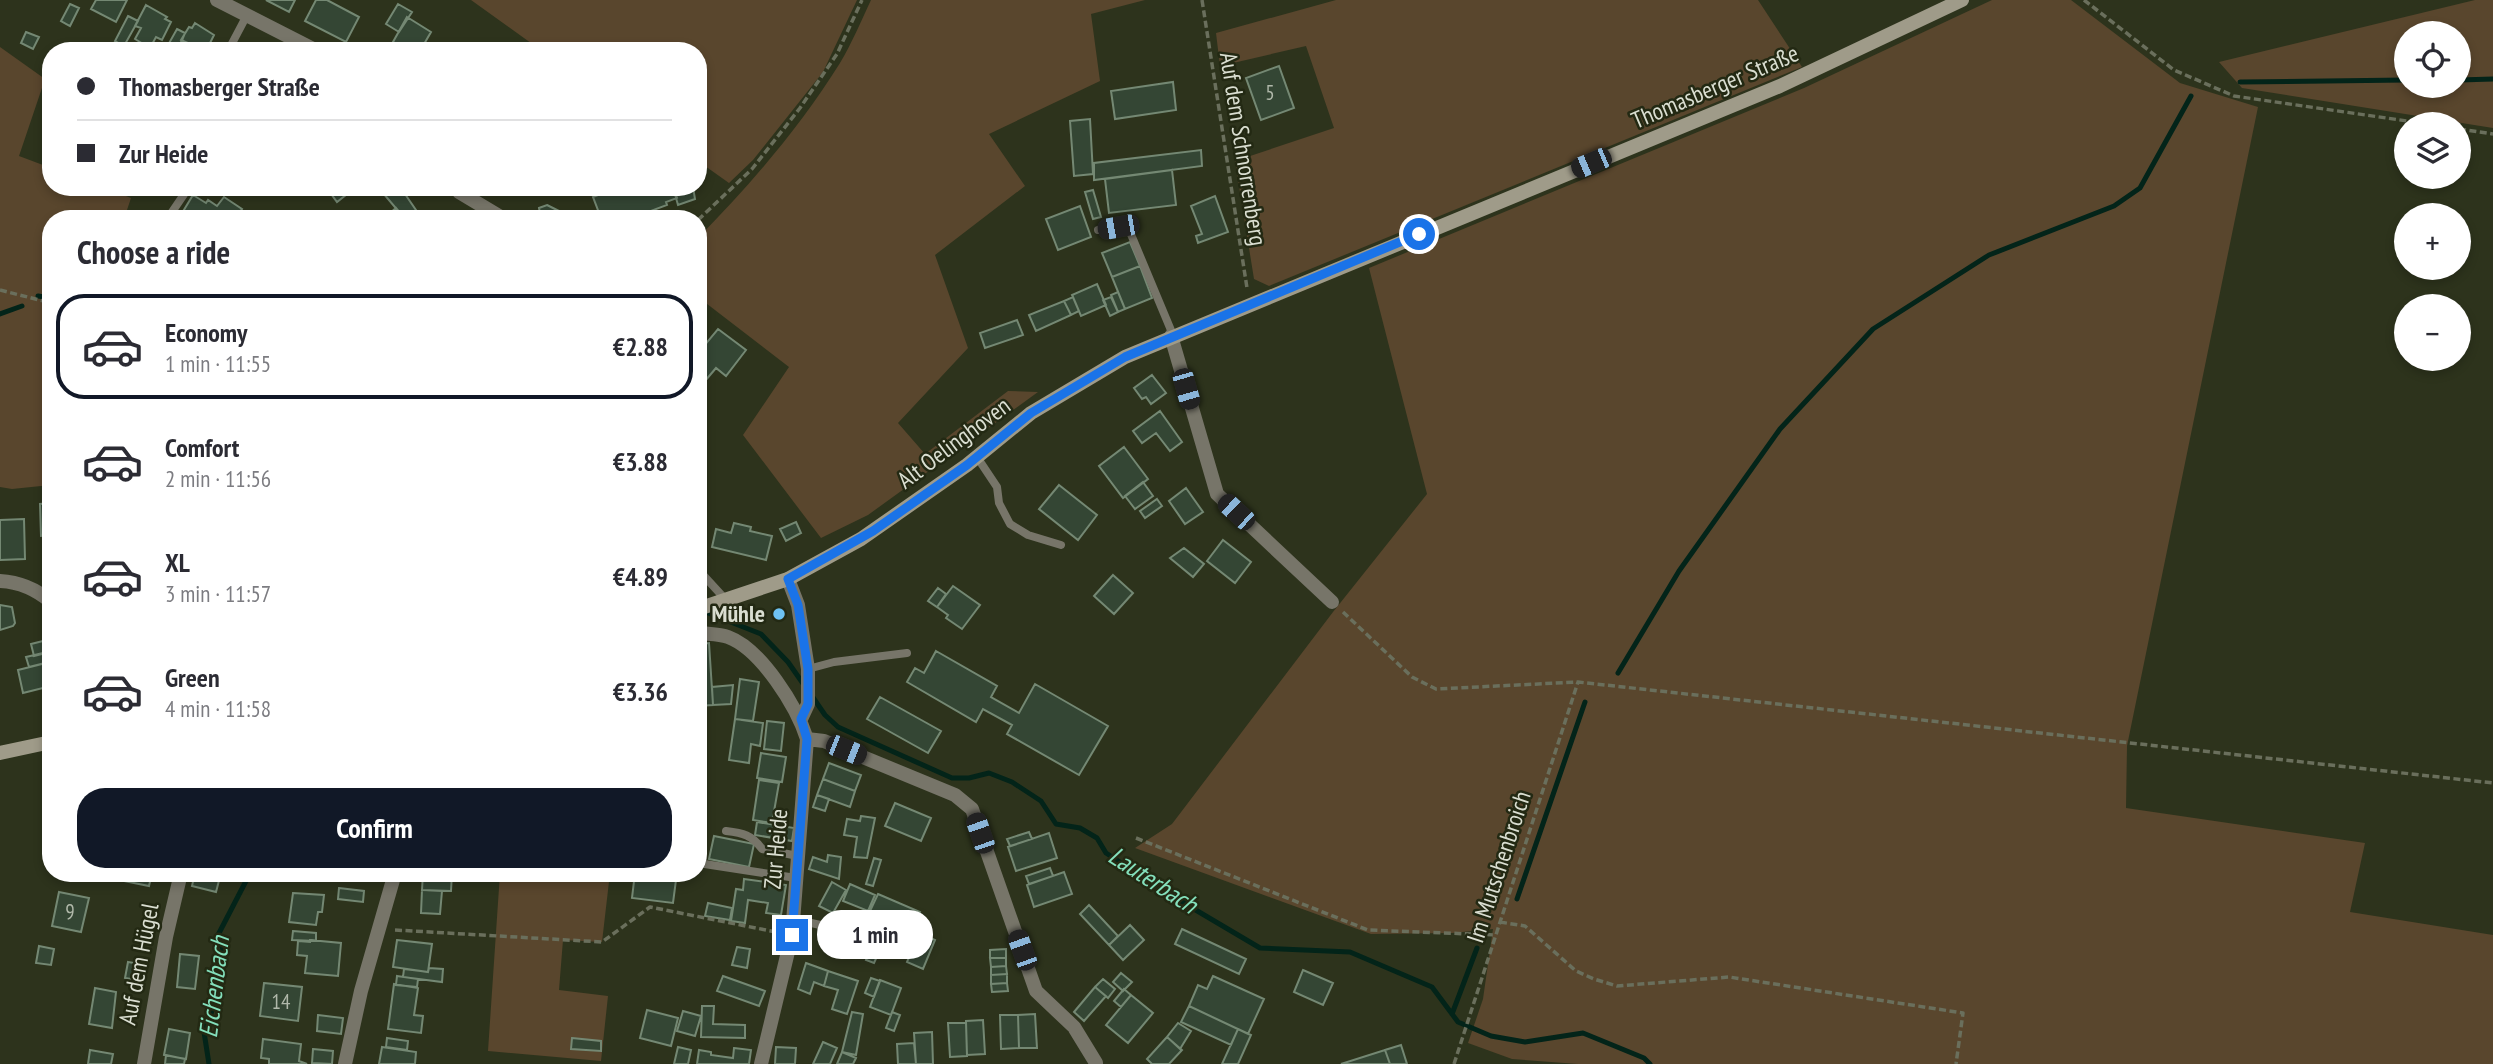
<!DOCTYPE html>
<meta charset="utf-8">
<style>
:root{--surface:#fff;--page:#f7f7f7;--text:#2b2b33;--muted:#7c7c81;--line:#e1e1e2;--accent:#111827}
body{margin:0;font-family:"PT Sans Narrow",sans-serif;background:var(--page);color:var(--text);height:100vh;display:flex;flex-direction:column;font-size:26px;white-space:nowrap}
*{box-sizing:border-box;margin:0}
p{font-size:23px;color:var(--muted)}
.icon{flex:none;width:38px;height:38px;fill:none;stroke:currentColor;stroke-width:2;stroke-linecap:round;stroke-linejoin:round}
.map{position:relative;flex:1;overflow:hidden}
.panel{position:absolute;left:42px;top:210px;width:665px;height:672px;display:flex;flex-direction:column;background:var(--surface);border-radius:28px;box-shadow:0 4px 10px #0003}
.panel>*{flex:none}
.top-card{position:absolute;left:42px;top:42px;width:665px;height:154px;border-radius:28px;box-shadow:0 4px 10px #0003;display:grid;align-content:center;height:154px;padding:0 35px;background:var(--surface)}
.fabs{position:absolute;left:2394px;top:21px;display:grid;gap:14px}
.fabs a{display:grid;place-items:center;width:77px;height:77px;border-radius:50%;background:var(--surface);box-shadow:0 4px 10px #0003;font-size:35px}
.end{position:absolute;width:32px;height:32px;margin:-16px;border:9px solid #1a73e8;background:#fff;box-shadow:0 0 0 4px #fff}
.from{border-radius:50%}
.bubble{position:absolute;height:49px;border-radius:24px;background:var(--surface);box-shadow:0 4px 10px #0003;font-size:23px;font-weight:800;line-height:49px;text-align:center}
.car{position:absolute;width:21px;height:42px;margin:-21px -10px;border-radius:9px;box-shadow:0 0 5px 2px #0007;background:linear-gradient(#222 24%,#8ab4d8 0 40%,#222 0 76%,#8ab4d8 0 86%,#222 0)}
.top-card b{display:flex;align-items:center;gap:24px;height:66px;font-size:26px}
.top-card b+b{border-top:2px solid var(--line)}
.top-card i{width:18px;height:18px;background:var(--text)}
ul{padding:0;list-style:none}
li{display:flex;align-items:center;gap:21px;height:105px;margin:0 14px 10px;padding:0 21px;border:4px solid transparent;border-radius:28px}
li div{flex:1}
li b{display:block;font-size:26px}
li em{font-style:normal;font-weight:800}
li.on{border-color:var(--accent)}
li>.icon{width:63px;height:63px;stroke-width:1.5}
h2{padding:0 35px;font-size:32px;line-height:84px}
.button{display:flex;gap:14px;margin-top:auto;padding:14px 35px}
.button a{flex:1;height:80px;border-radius:28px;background:var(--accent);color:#fff;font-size:28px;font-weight:800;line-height:80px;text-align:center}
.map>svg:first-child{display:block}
.green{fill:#59462d;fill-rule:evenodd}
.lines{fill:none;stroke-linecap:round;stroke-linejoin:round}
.stream{stroke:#032419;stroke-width:5}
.building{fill:#344634;stroke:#748873;stroke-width:2}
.path{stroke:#6a6f5c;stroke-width:3.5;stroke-dasharray:7 3.5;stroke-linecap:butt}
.lane{stroke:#777569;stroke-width:8}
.street{stroke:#777569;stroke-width:14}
.secondary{stroke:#9f9b89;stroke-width:14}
.route{stroke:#1a73e8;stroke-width:9}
.poi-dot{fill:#6ec2f3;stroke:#232913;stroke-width:2.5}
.labels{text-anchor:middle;stroke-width:5;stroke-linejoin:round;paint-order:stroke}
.number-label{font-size:21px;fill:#b0b8aa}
.street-label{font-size:24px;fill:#daded1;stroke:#232913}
.poi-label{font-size:24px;font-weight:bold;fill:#daded1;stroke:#232913;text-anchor:end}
.water-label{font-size:26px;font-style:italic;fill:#84e0bc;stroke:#232913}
</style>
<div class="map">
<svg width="2493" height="1064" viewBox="0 0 2493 1064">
<rect width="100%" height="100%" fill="#2d331c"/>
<path class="green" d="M471,0h386l-34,72 -70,88 -24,23 -31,-22v-110h-156z
M871,0h274l-54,14 9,67 -111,53 36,52 -90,69 33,93 -70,75 27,31 83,-63 30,1 -170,123 -47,23 -78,-103 46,-68 -91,-70v-59c53,-54 102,-111 142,-175 12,-20 21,-42 31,-63z
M1336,0h422l44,67 -533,219 -15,-7 -19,-118 99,-33 -28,-82 -86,20 -4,-33z
M1992,0h79l109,83 78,24 -131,639 -1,62 239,35 -15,69 143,23v129h-915l-66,-5 -44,-16 15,-44 10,-70 -41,4 -81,1 -236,-86 37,-24 161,-212 94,-118 -58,-226 435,-180z
M2475,0h18v128l-251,-40 -23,-26zM2406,33h53v53h-53z
M0,47l45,32 -26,77 32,12v19h52l28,11 -7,21h-73v266l-39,4 -12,-2z
M500,873h110l-8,69 -39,-2 -4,50 49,6 -7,65 -113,-10z"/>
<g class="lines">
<path class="stream" d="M2459,80l34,-1
M2240,82l166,-2
M38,296l13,2
M0,314l22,-8
M703,611l58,23 27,28 16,23
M1618,673l61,-102 101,-142 93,-100 116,-74 125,-49 26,-18 51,-92
M812,696l13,19 13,12 114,51h17l20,-5 23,9 29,19 15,23 24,4 17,10 9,15 66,43 88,52 90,4 82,35 26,35 33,14 34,6 58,-9 61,25 6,6
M1517,899l68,-197
M1452,1014l25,-66
M209,1064l-5,-32 9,-24 11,-55 -6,-18 28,-54 -1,-8"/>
</g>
<path class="building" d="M96,0h31l-11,22 -25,-13z
M266,0h29l-6,12z
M316,0h11l32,17 -13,25 -41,-21z
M70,4l9,4 -9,18 -9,-5z
M398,4l14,8 -13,20 -13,-8z
M146,5l21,12 -2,2 6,3 -9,18 -6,-3 -6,11 -15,-9 6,-11 -6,-2z
M128,16l10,5 -14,25 -9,-5z
M407,17l24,15 -11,19h-12l-15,-9z
M195,23l19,12 -8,16 -25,-11 8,-13 3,1z
M177,29l8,4 -7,17 -10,-5z
M26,32l13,5 -6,12 -12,-6z
M182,40l16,9 -1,2h-20z
M1279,66l15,42 -33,12 -15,-42z
M1173,82l3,28 -61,9 -4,-28z
M1090,119l3,55 -19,2 -4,-55z
M1201,150l1,16 -108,14v-17z
M1172,170l4,35 -67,8 -4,-34z
M326,187h30l-19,15z
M389,187h24l-8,7 15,22 -3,3h-12l-22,-26z
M610,187h63l4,11 -11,4 1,3 -32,12 -1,-3 -18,5 -2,-6 -13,5 -8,-21 18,-7z
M673,187h20l2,12 -17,6z
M1093,190l8,27 -8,2 -8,-27z
M193,195l13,8 2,-3 9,6 7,-9 18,12 -7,10h-55l-1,-1z
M1215,196l13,36 -30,11 -2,-7 6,-2 -11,-28z
M547,205l24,12 -1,2h-29l-2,-11z
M1080,206l11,31 -33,13 -12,-31z
M396,208l9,11h-22z
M1130,242l10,24 -28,11 -10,-24z
M1140,266l12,32 -27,11 -13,-32z
M1097,284l9,21 -25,11 -9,-21z
M1118,292l7,17 -7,3 -7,-17z
M1073,297l6,14 -8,4 -7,-14z
M1111,297l7,15 -8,4 -7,-16z
M1064,301l7,14 -35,16 -7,-16z
M1017,320l6,15 -38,13 -5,-15z
M718,329l28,21 -20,26 -10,-8 -11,13 -7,-6v-22z
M1152,375l14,18 -15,11 -5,-7 -4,2 -8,-11z
M1160,411l22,31 -12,9 -14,-18 -14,10 -9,-12z
M1124,447l24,32 -25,19 -24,-32z
M1143,482l10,14 -18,13 -10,-13z
M1059,485l38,30 -19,25 -39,-31z
M1186,488l17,24 -18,12 -16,-23z
M1157,499l5,7 -17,12 -5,-7z
M51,503v32l-10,1 -1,-32z
M24,519l1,40 -25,1v-40z
M796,522l5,11 -15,8 -6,-12z
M734,523l17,4 -1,4 22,5 -6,24 -54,-13 4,-18 15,4z
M1223,540l28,22 -16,21 -28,-22z
M1184,548l20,16 -11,13 -23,-19z
M1113,575l20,18 -19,21 -20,-18z
M953,586l27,19 -18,24 -16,-11 2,-3 -11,-8z
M938,588l8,6 -9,13 -9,-6z
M0,605l12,2 3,16 -2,3 -13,4z
M47,640l3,12 -16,4 -3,-12z
M709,643l4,62 -15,1v-62z
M936,651l61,35 -6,11 28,16 16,-29 73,42 -29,49 -72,-41 5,-9 -29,-16 -7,13 -69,-40 8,-14 9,5z
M43,653l2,10 -16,4 -3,-10z
M46,663l5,12v11l-28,7 -5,-23z
M740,679l19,3 -6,39 -18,-2z
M733,685l-2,19 -18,1 -1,-18z
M880,697l61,34 -13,22 -61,-34z
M735,719l28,4 -3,23 -9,-2 -2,19 -20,-3z
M767,721l17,2 -3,28 -17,-2z
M761,753l25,4 -4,25 -25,-4z
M829,763l32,12 -6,16 -32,-12z
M823,779l32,12 -5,16 -33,-12z
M759,780l20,3 -7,40 -19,-3z
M817,795l12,4 -4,12 -12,-4z
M895,803l36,15 -10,23 -36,-15z
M861,816l14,2 -8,40 -13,-1 3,-20 -13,-2 3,-16 13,2z
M757,822l37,6 -2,13 -37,-6z
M1029,832l3,7 -22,7 -3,-7z
M1049,833l8,25 -41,13 -8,-24z
M714,836l40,8 -5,23 -40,-8z
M828,855l13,2 -2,22 -30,-10 4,-12 14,5z
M874,858l7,2 -8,26 -7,-2z
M1050,868l3,8 -24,8 -3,-8z
M1064,872l8,22 -38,13 -7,-22z
M115,873h37l-3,13 -35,-7z
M195,873h26l-5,19 -24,-6z
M423,873h29l-1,18 -29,-1z
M635,873h29l-1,5 13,2 -3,23 -41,-5z
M744,879l42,6 -5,30 -15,-2 2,-10 -20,-3 -3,23 -14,-2 5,-32 7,1z
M832,882l14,8 -13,23 -14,-7z
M850,884l25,11 -7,16 -25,-10z
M339,888l25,3 -1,11 -25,-3z
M422,890l20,1 -2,23 -19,-1z
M59,892l30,6 -8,34 -29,-6z
M293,893l31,2 -2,17h-4l-2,13 -27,-3z
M878,894l42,18 -7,18 22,10 -12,29 -16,-7 7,-17 -34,-14 6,-14 -16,-6z
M708,903l24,5 -2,12 -25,-4z
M1089,905l29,31 -9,9 -29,-31z
M1130,925l14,15 -21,20 -14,-15z
M1182,929l64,30 -7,15 -64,-30z
M293,931l23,2v8l-24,-1z
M310,940l31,3 -3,33 -33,-3 2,-17 -10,-1 1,-14 12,1z
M397,940l35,4 -4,28 -35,-5z
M873,945l8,3 -7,15 -8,-3z
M39,946l15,3 -3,16 -15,-2z
M737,947l13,2 -3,19 -15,-3z
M1006,949v9h-16v-8z
M180,954l19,2 -4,33 -18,-2z
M990,958h16v8l-15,1z
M128,962l19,3 -3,16 -19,-3z
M806,963l22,8 -4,15 -10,-4 -4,12 -12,-5z
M1006,966l1,8 -16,1v-8z
M429,968l14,1 -1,13 -39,-5 1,-8 24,3z
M1303,970l30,13 -10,22 -29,-13z
M828,971l30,10 -11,33 -15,-5 6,-19 -14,-4z
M1121,973l11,9 -9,9 -10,-9z
M1007,974v9l-16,1v-9z
M397,976l21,3 -1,8 -21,-2z
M723,976l42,15 -6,15 -42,-15z
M1213,976l51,23 -16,35 -59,-28 9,-21 9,4z
M871,978l9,3 -6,16 -9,-4z
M1103,979l12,10 -7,9 -13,-11z
M880,980l21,8 -10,27 -21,-8z
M264,983l38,4 -4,34 -38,-5z
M1007,983l1,8 -16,1 -1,-8z
M394,984l24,4 -4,27 9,1 -2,17 -33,-4z
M1095,987l11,9 -22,25 -10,-9z
M95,988l21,4 -4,36 -23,-4z
M1124,989l7,6 -10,12 -7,-6z
M1131,995l22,18 -25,30 -22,-18z
M702,1006h12l-1,18 32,1v13l-44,-1z
M1189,1006l49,23 -7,16 -50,-23z
M647,1010l31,8 -7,28 -31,-8z
M683,1011l18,5 -6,20 -18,-5z
M852,1012l11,2 -7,41 -14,-3z
M892,1012l8,3 -6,16 -8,-3z
M1035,1014l2,34h-18l-1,-33z
M318,1015l25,3 -2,16 -24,-3z
M1000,1015h18l1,33 -18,1z
M983,1020l2,34 -18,1 -1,-34z
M948,1023h18l1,33 -17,1z
M1178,1023l13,8 -11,18 -13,-12z
M169,1029l21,4 -4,26 -22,-4z
M1238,1029l13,6 -13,29h-16z
M932,1032l1,32h-17l-2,-31z
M1167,1037l15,13 -13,14h-17l-5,-5z
M387,1038l21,3 -1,9 -21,-3z
M572,1038l29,3v10l-30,-2z
M263,1039l38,5 -2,17 8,3h-38v-5l-8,-1z
M823,1042l14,6 -7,16h-17z
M914,1043l2,21h-18l-1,-20z
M1401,1045l6,19h-17l-5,-14z
M382,1047l34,5 -1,12h-36z
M678,1047l13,3 -3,14h-14z
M776,1047l20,1 -1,16h-20z
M734,1048l17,2 -2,14h-52l2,-14 12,2v3l22,3z
M313,1049l20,2 -1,13 -20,-1z
M90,1050l23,4 -2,10h-23z
M1385,1050l5,14h-49z
M842,1052l14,6 -3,6h-16z
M166,1055l19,4 -1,5h-19z"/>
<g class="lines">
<path class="path" d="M1202,0l45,288
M2084,0l90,70 60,26 194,28
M2459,129l34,5
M698,220l54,-51 48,-61 37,-54 25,-54
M0,290l51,13
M1343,612l69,65 24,12 142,-7 915,101
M1136,838l232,92 128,5
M1500,922l25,4 51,45 18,8 23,7 112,-9 234,36 -7,51
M395,930l207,12 48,-35 126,25
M1454,1064l124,-382"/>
<path class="lane" d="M228,51l19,-36
M288,51l8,-12
M172,212l17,-25
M1098,230l19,-3 13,5 43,103
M977,457l20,30 2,16 11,21 18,11 33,10
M698,576h6l22,24
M808,669l26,-7 73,-9
M726,831c17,2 26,4 36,18l36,7
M698,863l98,15
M793,919l82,18"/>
<path class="street" d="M217,0l100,51
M455,187l4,5 45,27
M1171,336l46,158 115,108
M788,579l10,26 10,64v35l-7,15
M0,581c20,1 36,8 51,21
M701,633c8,1 19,1 27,4 33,12 69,70 79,102l-15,196 -31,129
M807,739l17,2 131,54 17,14 64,182 38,36 22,36
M144,1064l22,-127 15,-64
M345,1064l16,-73 34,-118"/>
<path class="secondary" d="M698,609l90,-30 73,-40 106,-74 64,-52 94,-56 655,-271 182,-86
M0,753l51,-11"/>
</g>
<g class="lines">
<path class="route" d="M792,935l15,-196 -6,-20 7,-15v-35l-10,-64 -10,-26 85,-48 94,-66 64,-52 94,-56 294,-123"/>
</g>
<circle class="poi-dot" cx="779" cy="614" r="7"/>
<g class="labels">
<g class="number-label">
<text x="1270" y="100">5</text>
<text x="70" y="919">9</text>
<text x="281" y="1009">14</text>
</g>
<g class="street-label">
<text transform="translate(1715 87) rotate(-23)" y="8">Thomasberger Straße</text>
<text transform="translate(1243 149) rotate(81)" y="8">Auf dem Schnorrenberg</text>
<text transform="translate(954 443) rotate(-37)" y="8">Alt Oelinghoven</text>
<text transform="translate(776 849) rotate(-85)" y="8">Zur Heide</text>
<text transform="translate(1499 867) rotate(-72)" y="8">Im Mutschenbroich</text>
<text transform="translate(139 964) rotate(-79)" y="8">Auf dem Hügel</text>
</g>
<g class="poi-label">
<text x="765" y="622">Mühle</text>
</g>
<g class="water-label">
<text transform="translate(1153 880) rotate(33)" y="9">Lauterbach</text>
<text transform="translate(214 987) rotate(-83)" y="9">Eichenbach</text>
</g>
</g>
</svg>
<div class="fabs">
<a><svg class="icon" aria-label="locate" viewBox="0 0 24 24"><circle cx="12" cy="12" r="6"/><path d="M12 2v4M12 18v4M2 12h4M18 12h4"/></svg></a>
<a><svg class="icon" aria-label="layers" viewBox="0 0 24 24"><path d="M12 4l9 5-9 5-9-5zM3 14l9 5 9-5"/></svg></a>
<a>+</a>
<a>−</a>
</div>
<i class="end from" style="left:1419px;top:234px"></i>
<i class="end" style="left:792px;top:935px"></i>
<div class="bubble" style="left:817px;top:910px;width:116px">1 min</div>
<i class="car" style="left:1591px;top:163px;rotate:247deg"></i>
<i class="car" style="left:1118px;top:227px;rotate:260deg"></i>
<i class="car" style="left:1186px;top:389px;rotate:164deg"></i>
<i class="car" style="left:1236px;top:512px;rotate:313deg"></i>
<i class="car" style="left:846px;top:750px;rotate:112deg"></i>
<i class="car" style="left:980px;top:833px;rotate:341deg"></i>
<i class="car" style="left:1022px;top:950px;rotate:340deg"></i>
<div class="top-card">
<b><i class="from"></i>Thomasberger Straße</b>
<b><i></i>Zur Heide</b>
</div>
<section class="panel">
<h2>Choose a ride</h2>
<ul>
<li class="on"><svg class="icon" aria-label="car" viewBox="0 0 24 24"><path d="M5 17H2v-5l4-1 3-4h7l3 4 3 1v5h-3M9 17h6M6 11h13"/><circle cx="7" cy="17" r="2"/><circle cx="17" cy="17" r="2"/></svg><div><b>Economy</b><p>1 min · 11:55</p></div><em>€2.88</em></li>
<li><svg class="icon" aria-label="car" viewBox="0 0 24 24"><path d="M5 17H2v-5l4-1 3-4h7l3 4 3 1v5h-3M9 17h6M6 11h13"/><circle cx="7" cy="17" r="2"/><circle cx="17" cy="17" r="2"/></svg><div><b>Comfort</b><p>2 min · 11:56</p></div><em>€3.88</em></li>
<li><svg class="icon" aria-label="car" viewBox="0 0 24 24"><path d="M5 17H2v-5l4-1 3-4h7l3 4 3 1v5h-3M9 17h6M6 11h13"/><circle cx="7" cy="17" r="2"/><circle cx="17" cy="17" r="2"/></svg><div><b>XL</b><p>3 min · 11:57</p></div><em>€4.89</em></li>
<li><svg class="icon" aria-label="car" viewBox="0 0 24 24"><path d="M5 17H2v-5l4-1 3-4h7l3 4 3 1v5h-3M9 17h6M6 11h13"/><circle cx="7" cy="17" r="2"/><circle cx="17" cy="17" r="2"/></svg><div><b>Green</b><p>4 min · 11:58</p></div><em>€3.36</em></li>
</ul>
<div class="button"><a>Confirm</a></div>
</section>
</div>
